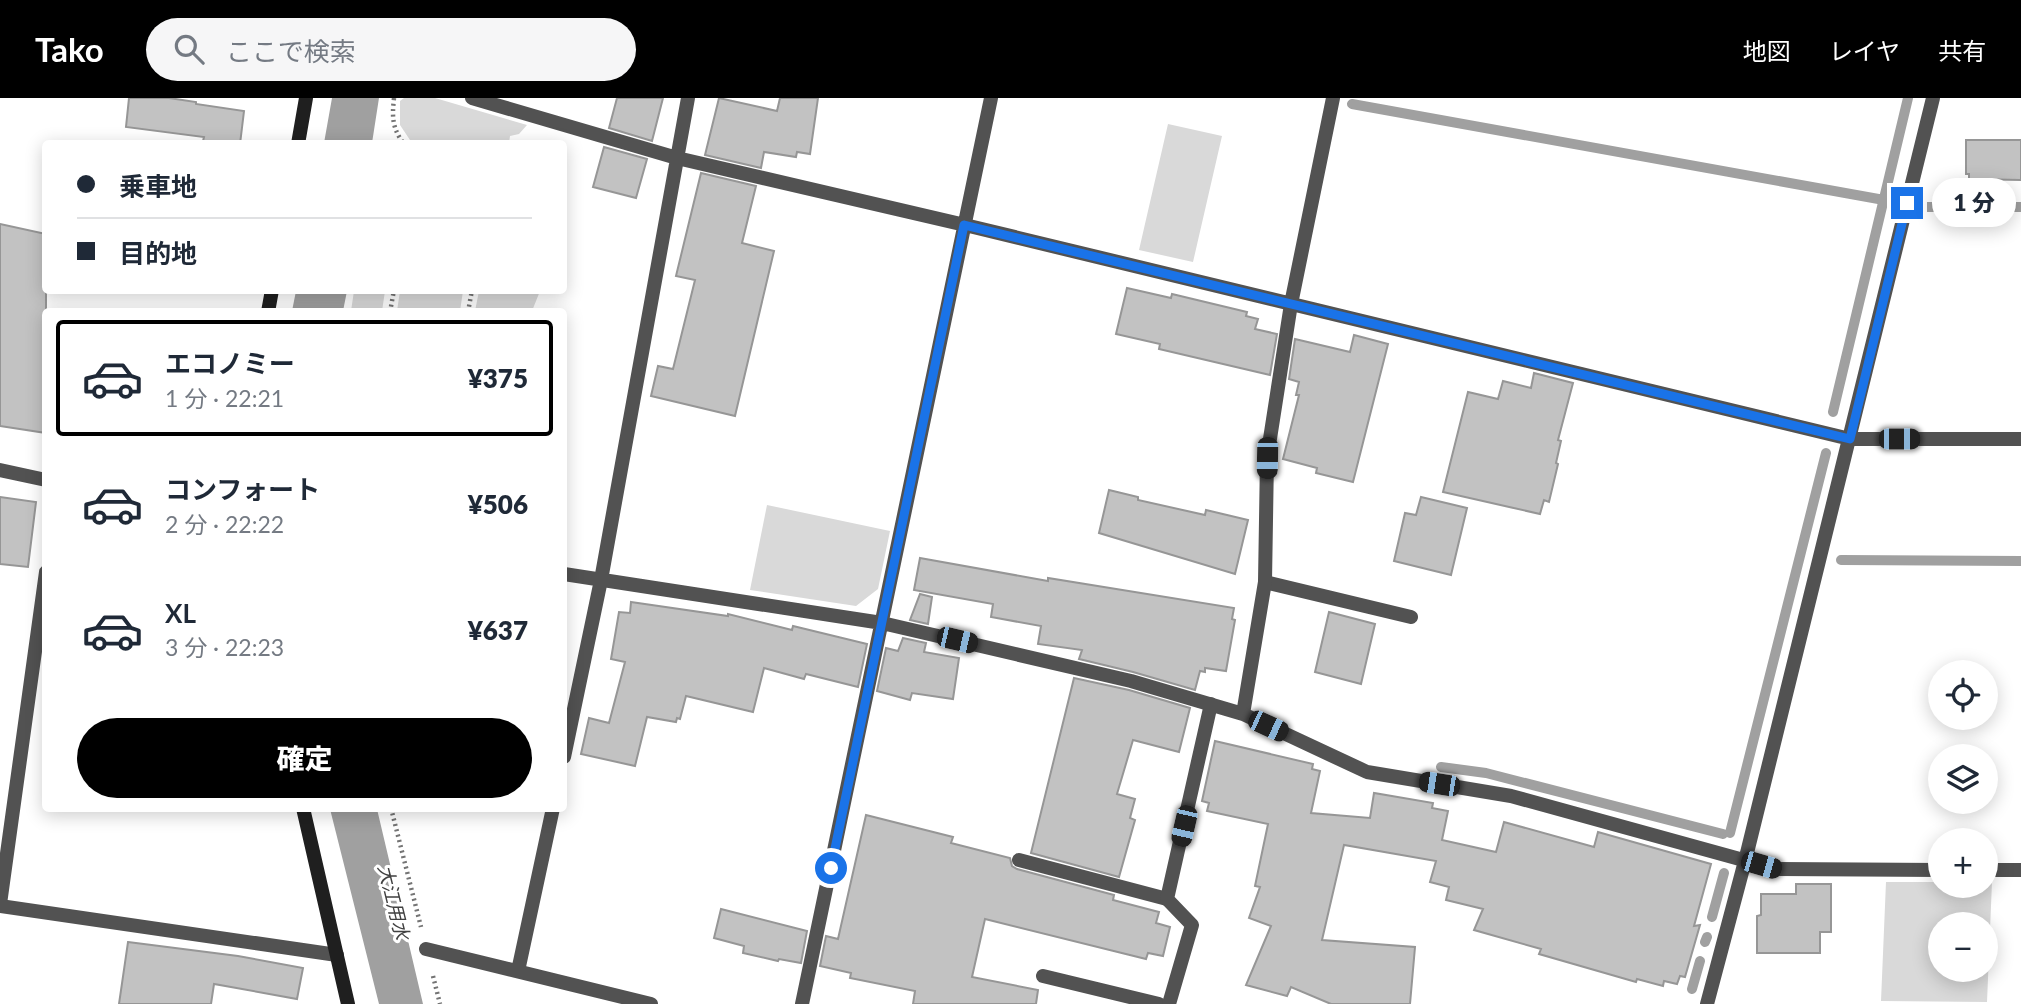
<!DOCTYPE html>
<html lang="ja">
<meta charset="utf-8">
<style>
:root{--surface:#fff;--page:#f6f6f7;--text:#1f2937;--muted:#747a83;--line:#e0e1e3;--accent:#000}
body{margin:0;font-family:Lato,"Noto Sans JP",sans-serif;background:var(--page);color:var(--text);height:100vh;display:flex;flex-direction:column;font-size:26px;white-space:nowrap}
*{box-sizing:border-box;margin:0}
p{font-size:23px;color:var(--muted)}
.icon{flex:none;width:38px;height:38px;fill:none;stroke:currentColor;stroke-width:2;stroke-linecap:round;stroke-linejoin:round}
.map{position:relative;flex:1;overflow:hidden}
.details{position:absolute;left:42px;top:210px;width:525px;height:504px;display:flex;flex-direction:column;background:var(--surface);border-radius:7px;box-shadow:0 4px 18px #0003}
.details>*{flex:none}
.banner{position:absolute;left:42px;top:42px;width:525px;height:154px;border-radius:7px;box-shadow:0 4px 18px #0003;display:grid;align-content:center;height:154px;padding:0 35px;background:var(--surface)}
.fabs{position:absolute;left:1928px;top:562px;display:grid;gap:14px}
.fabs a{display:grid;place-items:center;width:70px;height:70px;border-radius:50%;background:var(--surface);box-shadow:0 4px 18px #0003;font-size:35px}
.end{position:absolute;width:32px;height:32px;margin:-16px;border:9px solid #1a73e8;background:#fff;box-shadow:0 0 0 4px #fff}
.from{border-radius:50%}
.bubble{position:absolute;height:49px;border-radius:24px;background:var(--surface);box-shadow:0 4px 18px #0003;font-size:23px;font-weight:800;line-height:49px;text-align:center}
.car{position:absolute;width:21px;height:42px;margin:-21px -10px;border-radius:9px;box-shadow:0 0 5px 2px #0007;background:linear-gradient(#222 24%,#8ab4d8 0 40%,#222 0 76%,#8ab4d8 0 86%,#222 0)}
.banner b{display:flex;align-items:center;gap:24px;height:66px;font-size:26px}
.banner b+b{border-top:2px solid var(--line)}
.banner i{width:18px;height:18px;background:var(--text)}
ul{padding:12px 0 0;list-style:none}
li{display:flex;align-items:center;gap:21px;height:116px;margin:0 14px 10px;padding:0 21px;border:4px solid transparent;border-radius:7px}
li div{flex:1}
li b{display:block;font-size:26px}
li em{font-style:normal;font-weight:800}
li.selected{border-color:var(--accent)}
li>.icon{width:63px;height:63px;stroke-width:1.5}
.action{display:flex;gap:14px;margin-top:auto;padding:14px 35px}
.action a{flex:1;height:80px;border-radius:42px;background:var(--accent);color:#fff;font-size:28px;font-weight:800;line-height:80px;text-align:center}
header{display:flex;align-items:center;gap:42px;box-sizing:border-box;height:98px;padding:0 35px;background:var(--accent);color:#fff}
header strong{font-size:33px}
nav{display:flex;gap:38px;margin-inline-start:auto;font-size:24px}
.search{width:490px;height:63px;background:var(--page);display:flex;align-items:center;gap:18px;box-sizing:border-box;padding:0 24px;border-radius:38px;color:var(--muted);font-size:26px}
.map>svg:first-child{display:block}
.green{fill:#d9d9d9;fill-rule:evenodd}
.water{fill:#a0a0a0}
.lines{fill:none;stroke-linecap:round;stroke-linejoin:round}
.stream{stroke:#a0a0a0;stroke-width:10}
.building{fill:#c2c2c2;stroke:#969696;stroke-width:2}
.path{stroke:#747474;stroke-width:4.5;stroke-dasharray:2 3.5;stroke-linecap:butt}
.lane{stroke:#525252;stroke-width:14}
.street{stroke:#525252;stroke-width:14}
.secondary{stroke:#1f1f1f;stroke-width:14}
.route{stroke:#1a73e8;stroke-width:9}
.labels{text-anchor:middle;stroke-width:6;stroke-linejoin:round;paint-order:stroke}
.water-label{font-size:19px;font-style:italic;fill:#414141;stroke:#fff}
</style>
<header>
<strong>Tako</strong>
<div class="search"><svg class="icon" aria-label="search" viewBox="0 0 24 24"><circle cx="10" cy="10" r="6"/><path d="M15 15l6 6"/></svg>ここで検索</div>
<nav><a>地図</a><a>レイヤ</a><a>共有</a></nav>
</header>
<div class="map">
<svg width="2021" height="906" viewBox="0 0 2021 906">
<rect width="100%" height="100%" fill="#fff"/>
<path class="green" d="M404,0h31l92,27 -8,9 -9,2 -1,7h-97l-12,-18v-24z
M1168,26l54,12 -29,126 -54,-12z
M354,193h31l-3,20h-31z
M400,193h63l-3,20h-63z
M479,193v-1l61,1 -8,20h-57z
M767,407l123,26 -12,58 -22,17 -106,-16z
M1886,784h55v4h45v-4h6l-5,120 -106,-1zM1941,826h45v46h-45z"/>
<path class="water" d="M332,0h47l-7,45h-48z
M296,193h51l-4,20h-51z
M330,711h47l46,195h-44z"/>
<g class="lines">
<path class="stream" d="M1352,6l532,96
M1927,109h94
M1833,314l75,-314
M1841,462l180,1
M1441,669l45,6 237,61
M1730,735l96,-380
M1712,819l12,-44
M1705,844l2,-5
M1692,891l8,-28"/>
</g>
<path class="building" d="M129,0h40l27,4v2l48,7 -4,33 -37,-3 1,-4 -78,-10z
M617,0h46l-11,43 -43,-13z
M719,0l58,13 3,-13h38l-8,56 -13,-2 -1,5 -32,-5 -3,16 -56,-13z
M1966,42h55v40l-52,-1v-5h-3z
M604,49l43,12 -11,39 -43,-11z
M701,75l55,13 -14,57 32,8 -39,165 -84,-20 7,-30 15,3 22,-89 -19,-4z
M0,126l46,10v199l-46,-7z
M1127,190l44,10 1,-4 75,18 -1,4 12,3 -3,10 22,5 -7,41 -111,-26 1,-5 -44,-10z
M1354,237l34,9 -35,138 -37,-9 1,-5 -34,-9 16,-64h-3l3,-13 -10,-3 6,-40 55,13z
M1534,275l39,10 -15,57 3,1 -5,22 2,1 -9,38 -5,-2 -4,14 -97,-22 25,-100 30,7 5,-18 28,7z
M1109,392l29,7v3l67,15 1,-5 42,10 -13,54 -136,-41z
M0,399l36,5 -8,65 -28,-3z
M1421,399l46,11 -16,67 -57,-14 11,-48 11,2z
M920,460l128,23v-3l186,30 -2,11 3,1 -9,51 -21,-3v4l-5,-1 -5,19 -62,-18 -54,-13 3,-9 -44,-6 3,-18 -50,-9 2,-13 -79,-14z
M920,496l12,3 -4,27 -18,-4z
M631,504l97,14v-2l64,16 1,-4 74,18 -9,43 -52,-13 -2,5 -40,-11 -11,44 -67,-16 -6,23 -3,-1 -1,4 -29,-5 -12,49 -54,-12 8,-36 20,5 16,-61 -14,-3 8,-47 11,1z
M1329,514l46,12 -14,60 -46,-12z
M903,540l23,5 -2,9 35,6 -6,41 -41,-6 -2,7 -33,-9 9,-43 12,3z
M1074,580l55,12 61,18 -11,44 -46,-12 -16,54 18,5 -5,19 5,2 -16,57 -88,-24z
M1215,643l98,23 -1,5 8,2 -9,42 59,5 4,-25 59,10 -1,5 16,3 -6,29 54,12 8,-30 90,25 4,-15 113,32 -17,62 6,-1 -15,52 -5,-1 -3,8 -13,-3 -1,5 -26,-7 -1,3 -97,-28 2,-5 -67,-19 9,-21 -37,-9 3,-13 -19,-5 6,-21 -92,-16 -22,95 93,7 -5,57h-79l-40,-17 -4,9 -41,-11 25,-59 -22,-8 11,-31 -5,-1 13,-62 -61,-13 2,-8 -7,-2z
M866,717l87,22 -2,6 59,15 2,8 5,3 97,26 -1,5 46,12 -3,11 14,4 -7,29 -15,-3 -2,6 -161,-40 -13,58 66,13 -2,14h-123l2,-13 -65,-13 1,-5 -31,-7 6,-30 12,3z
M1796,786h35v48h-11v21h-63v-37l4,-1v-21h35z
M721,811l86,22 -6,32 -22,-4 -1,2 -35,-8 1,-7 -30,-8z
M128,844l110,14 65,12 -6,31 -83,-15 -3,20h-92z"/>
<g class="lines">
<path class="path" d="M394,0c-2,19 -2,30 10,46
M390,214l4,-22
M468,214l4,-22
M391,710l30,119
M433,878l7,28"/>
<path class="lane" d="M1265,484l146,35
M1019,762l148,39
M1043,878l116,28"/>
<path class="street" d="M472,0l205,60 288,67 885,214h171
M0,372l46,10
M564,476l318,49 249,58 112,33 124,58 144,24 265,73 165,1
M1243,616l22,-132 2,-124 24,-154 42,-206
M564,659l37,-177 87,-482
M1986,772h35
M0,806l46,-332
M0,808l337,49
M426,851l225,55
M518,873l35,-163
M802,906l189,-906
M1169,906l23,-79 -25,-26 44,-195
M1707,906l38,-143 188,-763"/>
<path class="secondary" d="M298,46l8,-46
M268,214l4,-22
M303,710l45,196"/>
</g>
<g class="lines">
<path class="route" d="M831,770l133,-643 886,214 57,-236"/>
</g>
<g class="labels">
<g class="water-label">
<text transform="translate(394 804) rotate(76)" y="7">大江用水</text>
</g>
</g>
</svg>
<div class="fabs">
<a><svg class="icon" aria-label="locate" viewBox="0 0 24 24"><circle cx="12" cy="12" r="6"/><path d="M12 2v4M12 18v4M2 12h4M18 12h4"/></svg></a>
<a><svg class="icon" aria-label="layers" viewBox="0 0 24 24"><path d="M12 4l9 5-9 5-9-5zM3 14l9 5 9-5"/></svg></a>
<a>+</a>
<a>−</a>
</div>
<i class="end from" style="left:831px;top:770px"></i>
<i class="end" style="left:1907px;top:105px"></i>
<div class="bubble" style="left:1932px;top:80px;width:84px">1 分</div>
<i class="car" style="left:1899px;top:341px;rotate:90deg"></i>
<i class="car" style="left:1267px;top:360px;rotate:181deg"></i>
<i class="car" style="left:957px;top:542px;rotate:103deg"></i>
<i class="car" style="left:1268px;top:628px;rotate:115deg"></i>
<i class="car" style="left:1439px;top:686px;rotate:279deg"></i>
<i class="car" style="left:1184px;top:728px;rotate:193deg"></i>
<i class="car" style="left:1761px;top:767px;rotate:106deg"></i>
<div class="banner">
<b><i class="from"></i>乗車地</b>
<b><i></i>目的地</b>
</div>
<section class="details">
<ul>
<li class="selected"><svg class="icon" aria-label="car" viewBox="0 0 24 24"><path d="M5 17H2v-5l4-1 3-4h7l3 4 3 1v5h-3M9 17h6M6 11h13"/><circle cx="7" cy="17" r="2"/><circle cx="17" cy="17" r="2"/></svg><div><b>エコノミー</b><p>1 分 · 22:21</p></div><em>¥375</em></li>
<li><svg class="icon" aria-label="car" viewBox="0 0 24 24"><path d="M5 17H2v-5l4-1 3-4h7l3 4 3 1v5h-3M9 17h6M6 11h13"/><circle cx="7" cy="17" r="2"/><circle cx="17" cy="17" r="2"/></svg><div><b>コンフォート</b><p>2 分 · 22:22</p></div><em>¥506</em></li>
<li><svg class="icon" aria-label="car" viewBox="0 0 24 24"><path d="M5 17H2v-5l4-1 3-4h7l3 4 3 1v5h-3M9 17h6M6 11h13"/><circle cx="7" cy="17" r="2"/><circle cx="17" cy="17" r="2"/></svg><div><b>XL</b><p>3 分 · 22:23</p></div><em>¥637</em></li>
</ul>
<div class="action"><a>確定</a></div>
</section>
</div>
